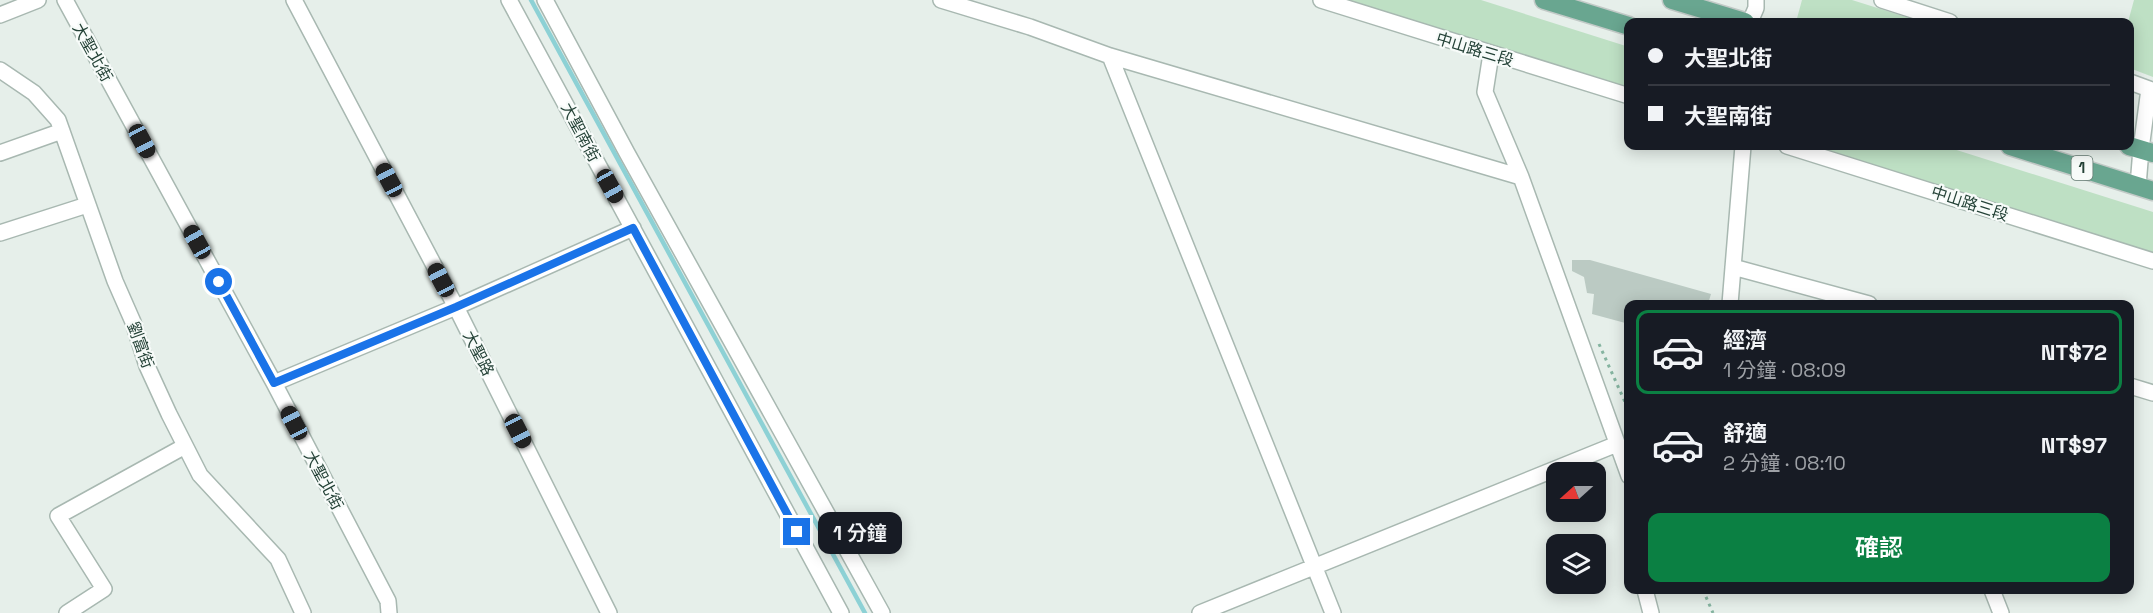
<!DOCTYPE html>
<html lang="zh-TW">
<meta charset="utf-8">
<style>
:root{--surface:#171b24;--page:#20242c;--text:#f1f3f6;--muted:#9ea1a6;--line:#363941;--accent:#0b8043}
body{margin:0;font-family:"Space Grotesk","Noto Sans TC",sans-serif;background:var(--page);color:var(--text);height:100vh;display:flex;flex-direction:column;font-size:22px;white-space:nowrap}
*{box-sizing:border-box;margin:0}
p{font-size:20px;color:var(--muted)}
.icon{flex:none;width:33px;height:33px;fill:none;stroke:currentColor;stroke-width:2;stroke-linecap:round;stroke-linejoin:round}
.map{position:relative;flex:1;overflow:hidden}
.side{position:absolute;left:1624px;top:300px;width:510px;height:294px;display:flex;flex-direction:column;background:var(--surface);border-radius:12px;box-shadow:0 3px 15px #0003}
.side>*{flex:none}
.top-card{position:absolute;left:1624px;top:18px;width:510px;height:132px;border-radius:12px;box-shadow:0 3px 15px #0003;display:grid;align-content:center;height:132px;padding:0 24px;background:var(--surface)}
.needle{width:39px;rotate:249deg}
.tools{position:absolute;left:1546px;top:462px;display:grid;gap:12px}
.tools a{display:grid;place-items:center;width:60px;height:60px;border-radius:12px;background:var(--surface);box-shadow:0 3px 15px #0003;font-size:30px}
.end{position:absolute;width:27px;height:27px;margin:-14px;border:8px solid #1a73e8;background:#fff;box-shadow:0 0 0 3px #fff}
.from{border-radius:50%}
.bubble{position:absolute;height:42px;border-radius:12px;background:var(--surface);box-shadow:0 3px 15px #0003;font-size:20px;font-weight:600;line-height:42px;text-align:center}
.car{position:absolute;width:18px;height:36px;margin:-18px -9px;border-radius:8px;box-shadow:0 0 4px 2px #0007;background:linear-gradient(#222 24%,#8ab4d8 0 40%,#222 0 76%,#8ab4d8 0 86%,#222 0)}
.top-card b{display:flex;align-items:center;gap:21px;height:57px;font-size:22px}
.top-card b+b{border-top:2px solid var(--line)}
.top-card i{width:15px;height:15px;background:var(--text)}
ul{padding:10px 0 0;list-style:none}
li{display:flex;align-items:center;gap:18px;height:84px;margin:0 12px 9px;padding:0 12px;border:3px solid transparent;border-radius:12px}
li div{flex:1}
li b{display:block;font-size:22px}
li em{font-style:normal;font-weight:600}
li.active{border-color:var(--accent)}
li>.icon{width:54px;height:54px;stroke-width:1.5}
.button{display:flex;gap:12px;margin-top:auto;padding:12px 24px}
.button a{flex:1;height:69px;border-radius:12px;background:var(--accent);color:#fff;font-size:24px;font-weight:600;line-height:69px;text-align:center}
.map>svg:first-child{display:block}
.green{fill:#bee0c4}
.lines{fill:none;stroke-linecap:round;stroke-linejoin:round}
.stream{stroke:#8dd1d5;stroke-width:4.5}
.building{fill:#bbcac3}
.minor-casing{stroke:#a8b8b1;stroke-width:18}
.major-casing{stroke:#c2cac7;stroke-width:21}
.path{stroke:#85b4a0;stroke-width:3;stroke-dasharray:3 4.5;stroke-linecap:butt}
.minor{stroke:#fff;stroke-width:15}
.major{stroke:#69a690;stroke-width:18}
.route{stroke:#1a73e8;stroke-width:8}
.labels{text-anchor:middle;stroke-width:4.5;stroke-linejoin:round;paint-order:stroke}
.shield{fill:#f7fbf9;stroke:#637a71;stroke-width:1.5}
.shield-label{font-size:15px;font-weight:bold;fill:#244237}
.street-label{font-size:16px;fill:#244237;stroke:#f7fbf9}
</style>
<div class="map">
<svg width="2153" height="613" viewBox="0 0 2153 613">
<rect width="100%" height="100%" fill="#e6efea"/>
<path class="green" d="M1346,0h135l148,47v42z
M1802,0h50l70,22h-126z
M2134,0h19v77l-21,-8 -2,-5v-42h-2z
M1809,146h135l209,66v42z"/>
<g class="lines">
<path class="stream" d="M531,0l334,613"/>
</g>
<path class="building" d="M1572,260h18l121,34 -3,10h-79v20l-37,-10 2,-20 -7,-1 -3,-16 -12,-6z"/>
<g class="lines">
<defs>
<path id="minor" d="M65,0l209,383 114,218 1,12
M294,0l162,307 153,306
M509,0l332,613
M545,0l82,153 255,460
M941,0l89,27 80,29 411,121
M1321,0l308,96
M1882,0l68,22
M0,15l38,-15
M1750,22l6,-14v-8
M1491,54l-6,38 36,85 108,299
M1110,56l223,557
M0,70l34,23 24,27 57,161 18,41 14,44 22,48 31,61 78,84 25,54
M2130,82l19,7 -8,60 -3,37
M1787,146l366,115
M0,153l62,-22
M0,233l87,-28
M1733,267l136,37
M1730,304l13,-158
M274,383l182,-76 177,-79
M2130,386l23,7
M1645,590l6,23
M1992,590l9,23
M67,613l37,-24 -46,-73 127,-70
M1200,613l417,-169"/>
<path id="major" d="M1544,0l85,26
M1672,0l73,22
M2010,146l143,45
M2129,146l24,7"/>
</defs>
<use href="#minor" class="minor-casing"/>
<use href="#major" class="major-casing"/>
<path class="path" d="M1599,344l30,67
M1703,590l10,23"/>
<use href="#minor" class="minor"/>
<use href="#major" class="major"/>
</g>
<g class="lines">
<path class="route" d="M219,282l55,101 182,-76 177,-79 164,304"/>
</g>
<g class="labels">
<rect class="shield" x="2071.5" y="156" width="21" height="24" rx="4.5"/>
<g class="shield-label">
<text x="2082" y="173">1</text>
</g>
<g class="street-label">
<text transform="translate(1475 49) rotate(17)" y="6">中山路三段</text>
<text transform="translate(93 52) rotate(61)" y="6">大聖北街</text>
<text transform="translate(581 132) rotate(62)" y="6">大聖南街</text>
<text transform="translate(1970 203) rotate(18)" y="6">中山路三段</text>
<text transform="translate(141 345) rotate(70)" y="6">劉富街</text>
<text transform="translate(479 353) rotate(63)" y="6">大聖路</text>
<text transform="translate(324 480) rotate(62)" y="6">大聖北街</text>
</g>
</g>
</svg>
<div class="tools">
<a><svg class="needle" viewBox="-14 -14 28 28"><path d="M0-13l5 13h-10z" fill="#e53935"/><path d="M0 13l5-13h-10z" fill="#9ea1a6"/></svg></a>
<a><svg class="icon" aria-label="layers" viewBox="0 0 24 24"><path d="M12 4l9 5-9 5-9-5zM3 14l9 5 9-5"/></svg></a>
</div>
<i class="end from" style="left:219px;top:282px"></i>
<i class="end" style="left:797px;top:532px"></i>
<div class="bubble" style="left:818px;top:512px;width:84px">1 分鐘</div>
<i class="car" style="left:142px;top:141px;rotate:152deg"></i>
<i class="car" style="left:389px;top:180px;rotate:332deg"></i>
<i class="car" style="left:610px;top:186px;rotate:151deg"></i>
<i class="car" style="left:197px;top:242px;rotate:331deg"></i>
<i class="car" style="left:441px;top:280px;rotate:332deg"></i>
<i class="car" style="left:294px;top:423px;rotate:332deg"></i>
<i class="car" style="left:518px;top:431px;rotate:153deg"></i>
<div class="top-card">
<b><i class="from"></i>大聖北街</b>
<b><i></i>大聖南街</b>
</div>
<section class="side">
<ul>
<li class="active"><svg class="icon" aria-label="car" viewBox="0 0 24 24"><path d="M5 17H2v-5l4-1 3-4h7l3 4 3 1v5h-3M9 17h6M6 11h13"/><circle cx="7" cy="17" r="2"/><circle cx="17" cy="17" r="2"/></svg><div><b>經濟</b><p>1 分鐘 · 08:09</p></div><em>NT$72</em></li>
<li><svg class="icon" aria-label="car" viewBox="0 0 24 24"><path d="M5 17H2v-5l4-1 3-4h7l3 4 3 1v5h-3M9 17h6M6 11h13"/><circle cx="7" cy="17" r="2"/><circle cx="17" cy="17" r="2"/></svg><div><b>舒適</b><p>2 分鐘 · 08:10</p></div><em>NT$97</em></li>
</ul>
<div class="button"><a>確認</a></div>
</section>
</div>
